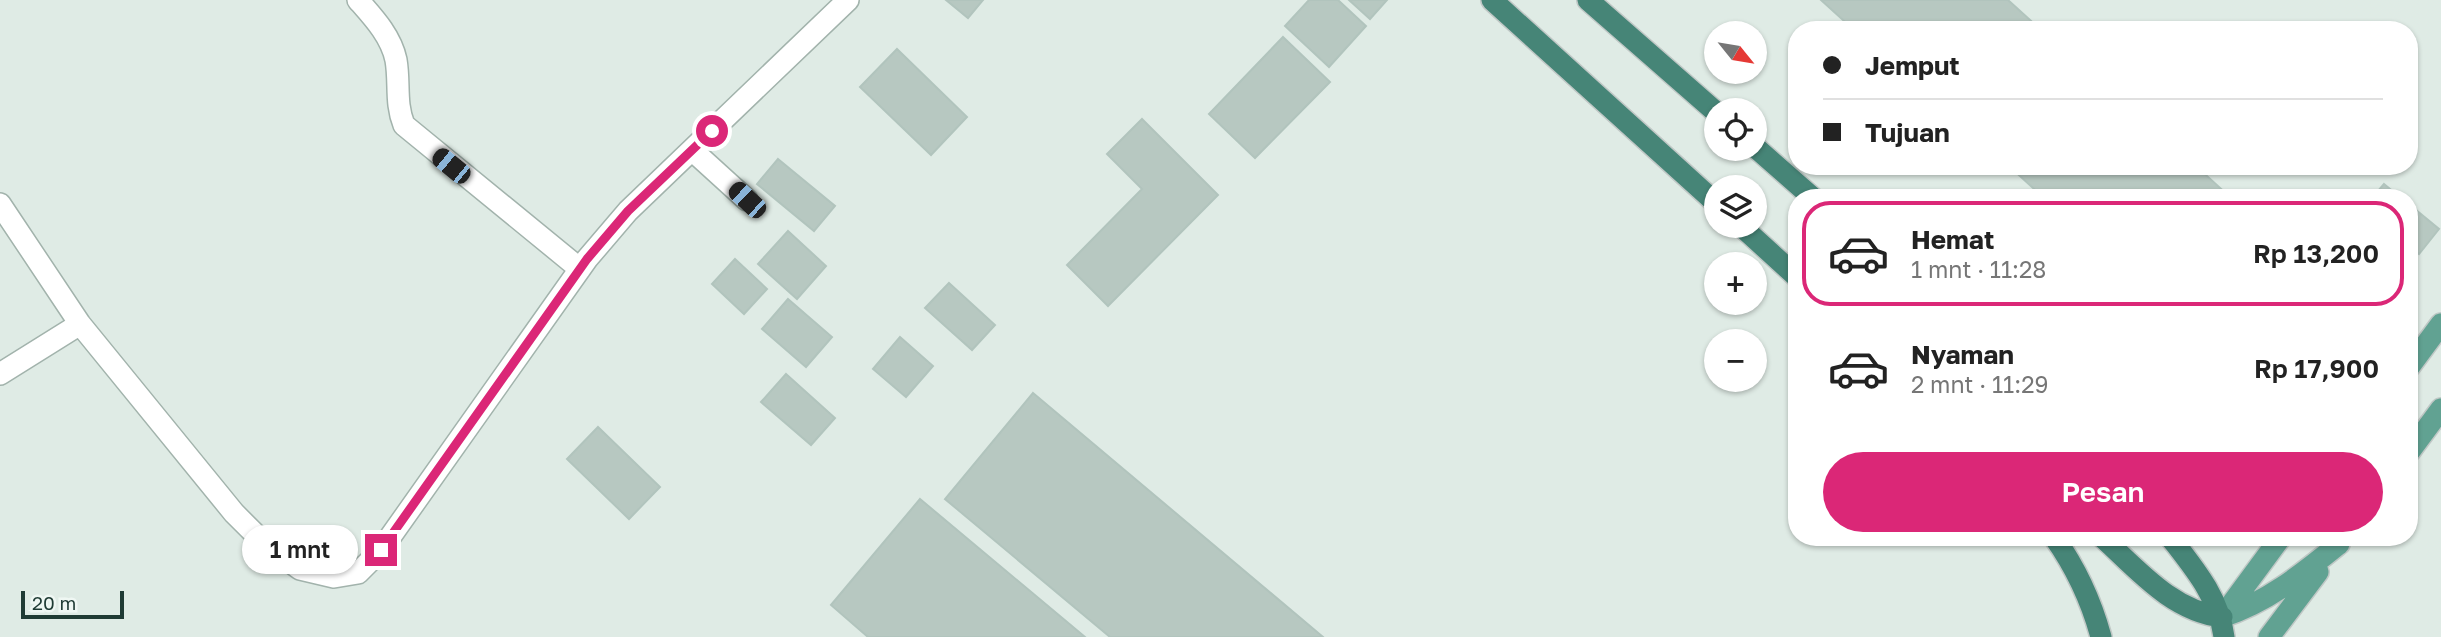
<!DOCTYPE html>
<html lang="id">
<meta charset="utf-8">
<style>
:root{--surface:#fff;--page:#f2f2f2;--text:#222;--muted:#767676;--line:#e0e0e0;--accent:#db2777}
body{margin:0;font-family:"Golos Text",sans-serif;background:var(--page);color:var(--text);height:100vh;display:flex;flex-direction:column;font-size:26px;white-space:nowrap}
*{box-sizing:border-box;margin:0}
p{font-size:23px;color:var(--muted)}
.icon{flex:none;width:38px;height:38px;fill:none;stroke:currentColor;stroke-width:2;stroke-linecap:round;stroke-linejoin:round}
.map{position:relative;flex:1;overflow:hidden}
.sheet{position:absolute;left:1788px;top:189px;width:630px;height:357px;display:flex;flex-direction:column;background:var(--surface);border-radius:28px;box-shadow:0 2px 5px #0004}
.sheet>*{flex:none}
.hud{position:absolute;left:1788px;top:21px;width:630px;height:154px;border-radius:28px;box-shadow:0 2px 5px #0004;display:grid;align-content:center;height:154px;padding:0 35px;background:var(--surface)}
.needle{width:46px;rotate:120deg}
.fabs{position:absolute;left:1704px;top:21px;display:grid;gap:14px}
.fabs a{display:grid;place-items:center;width:63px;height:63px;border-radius:50%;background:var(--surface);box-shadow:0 2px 5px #0004;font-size:35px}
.scale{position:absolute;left:21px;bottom:18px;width:103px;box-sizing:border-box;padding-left:7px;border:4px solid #1f3b34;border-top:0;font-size:19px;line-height:24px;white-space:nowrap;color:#1f3b34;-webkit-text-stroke:5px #eff7f3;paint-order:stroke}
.end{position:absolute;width:32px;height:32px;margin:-16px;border:9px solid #db2777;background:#fff;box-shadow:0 0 0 4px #fff}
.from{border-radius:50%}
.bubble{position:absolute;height:49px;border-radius:24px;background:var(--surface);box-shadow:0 2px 5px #0004;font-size:23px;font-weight:600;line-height:49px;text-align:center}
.car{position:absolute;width:21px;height:42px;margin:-21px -10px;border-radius:9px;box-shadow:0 0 5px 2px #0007;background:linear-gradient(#222 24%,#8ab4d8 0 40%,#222 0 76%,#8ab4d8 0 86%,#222 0)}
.hud b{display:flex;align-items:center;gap:24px;height:66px;font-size:26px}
.hud b+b{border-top:2px solid var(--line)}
.hud i{width:18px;height:18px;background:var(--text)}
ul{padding:12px 0 0;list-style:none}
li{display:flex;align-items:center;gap:21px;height:105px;margin:0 14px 10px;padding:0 21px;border:4px solid transparent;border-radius:28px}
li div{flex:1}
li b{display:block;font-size:26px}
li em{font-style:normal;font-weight:600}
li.active{border-color:var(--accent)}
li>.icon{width:63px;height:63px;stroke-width:1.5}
.action{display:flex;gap:14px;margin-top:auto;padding:14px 35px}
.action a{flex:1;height:80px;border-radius:42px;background:var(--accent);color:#fff;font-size:28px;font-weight:600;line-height:80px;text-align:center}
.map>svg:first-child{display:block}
.building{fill:#b7c8c1;stroke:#b1c4bd;stroke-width:2}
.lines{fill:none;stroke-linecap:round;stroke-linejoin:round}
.minor-casing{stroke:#a2b3ac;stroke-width:24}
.primary-casing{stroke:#c0c8c6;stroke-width:24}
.trunk-casing{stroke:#c0c8c6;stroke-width:24}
.minor{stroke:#fff;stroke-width:21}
.primary{stroke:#61a292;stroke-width:21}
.trunk{stroke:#468577;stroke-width:21}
.route{stroke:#db2777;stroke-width:9}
</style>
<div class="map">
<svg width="2441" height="637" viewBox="0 0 2441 637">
<rect width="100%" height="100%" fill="#dfebe5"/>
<path class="building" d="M946,0h37l-15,18z
M1309,0h29l28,26 -37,41 -44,-41z
M1349,0h38l-17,19z
M1821,0h187l33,30h-187z
M1283,37l47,45 -75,76 -46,-44z
M897,49l70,68 -36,38 -71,-68z
M1142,119l76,76 -110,111 -41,-41 75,-76 -35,-35z
M778,159l57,47 -21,25 -57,-47z
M2009,166h187l35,32h-187z
M2384,184l17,14h-29z
M2410,205l29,24 -20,25 -9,-8z
M788,231l38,35 -29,33 -39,-35z
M735,259l32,30 -23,25 -32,-30z
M949,283l46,42 -23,25 -47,-42z
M788,299l44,38 -26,30 -44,-38z
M900,337l33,29 -27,31 -33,-28z
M786,374l49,44 -24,27 -50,-43z
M1033,393l290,244h-213l-165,-138z
M598,427l62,60 -31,32 -62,-60z
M920,499l165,138h-217l-37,-32z"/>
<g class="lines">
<defs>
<path id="minor" d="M358,0c15,17 33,36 38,60 4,23 -1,43 8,65l176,144
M692,150l55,50
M0,204l80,120 154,189 30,30 36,26 34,8 24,-4 23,-23 206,-291 41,-48 220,-211
M0,374l80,-50"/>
<path id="primary" d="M2410,366l31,-42
M2410,451l31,-42
M2222,617c46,-15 80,-43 117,-73
M2222,617l59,-80
M2269,637l49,-65"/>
<path id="trunk" d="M1492,0l225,204
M1588,0l129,113
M1755,147l58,51
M1741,226l56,51
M2054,537c22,31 37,63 47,100
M2102,537c36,33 70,74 120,80
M2170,537c24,31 49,60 54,100"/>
</defs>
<use href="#minor" class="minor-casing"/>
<use href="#primary" class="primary-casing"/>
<use href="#trunk" class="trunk-casing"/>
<use href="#minor" class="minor"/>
<use href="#primary" class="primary"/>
<use href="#trunk" class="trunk"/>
</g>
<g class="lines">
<path class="route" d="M381,550l206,-291 41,-48 84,-80"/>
</g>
</svg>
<div class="fabs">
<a><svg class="needle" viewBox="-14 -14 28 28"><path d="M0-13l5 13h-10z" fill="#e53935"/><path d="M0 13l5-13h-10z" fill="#767676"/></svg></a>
<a><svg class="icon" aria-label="locate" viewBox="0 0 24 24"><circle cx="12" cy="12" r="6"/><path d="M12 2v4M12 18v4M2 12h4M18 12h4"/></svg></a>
<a><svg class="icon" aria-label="layers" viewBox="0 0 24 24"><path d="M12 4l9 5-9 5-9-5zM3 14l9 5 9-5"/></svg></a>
<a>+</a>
<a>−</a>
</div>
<div class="scale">20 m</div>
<i class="end from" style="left:712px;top:131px"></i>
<i class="end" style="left:381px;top:550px"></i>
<div class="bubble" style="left:242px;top:525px;width:116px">1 mnt</div>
<i class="car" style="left:451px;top:166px;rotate:309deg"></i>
<i class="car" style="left:747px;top:200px;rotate:313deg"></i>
<div class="hud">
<b><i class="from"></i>Jemput</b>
<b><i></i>Tujuan</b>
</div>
<section class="sheet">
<ul>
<li class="active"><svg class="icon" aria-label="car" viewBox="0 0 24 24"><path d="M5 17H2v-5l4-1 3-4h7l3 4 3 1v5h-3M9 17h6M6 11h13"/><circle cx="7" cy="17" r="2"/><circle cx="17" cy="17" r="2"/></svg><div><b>Hemat</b><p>1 mnt · 11:28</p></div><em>Rp 13,200</em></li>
<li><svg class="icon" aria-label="car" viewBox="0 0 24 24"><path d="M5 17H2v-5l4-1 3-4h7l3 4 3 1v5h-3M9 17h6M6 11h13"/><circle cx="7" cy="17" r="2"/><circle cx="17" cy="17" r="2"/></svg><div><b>Nyaman</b><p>2 mnt · 11:29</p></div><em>Rp 17,900</em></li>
</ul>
<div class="action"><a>Pesan</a></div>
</section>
</div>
